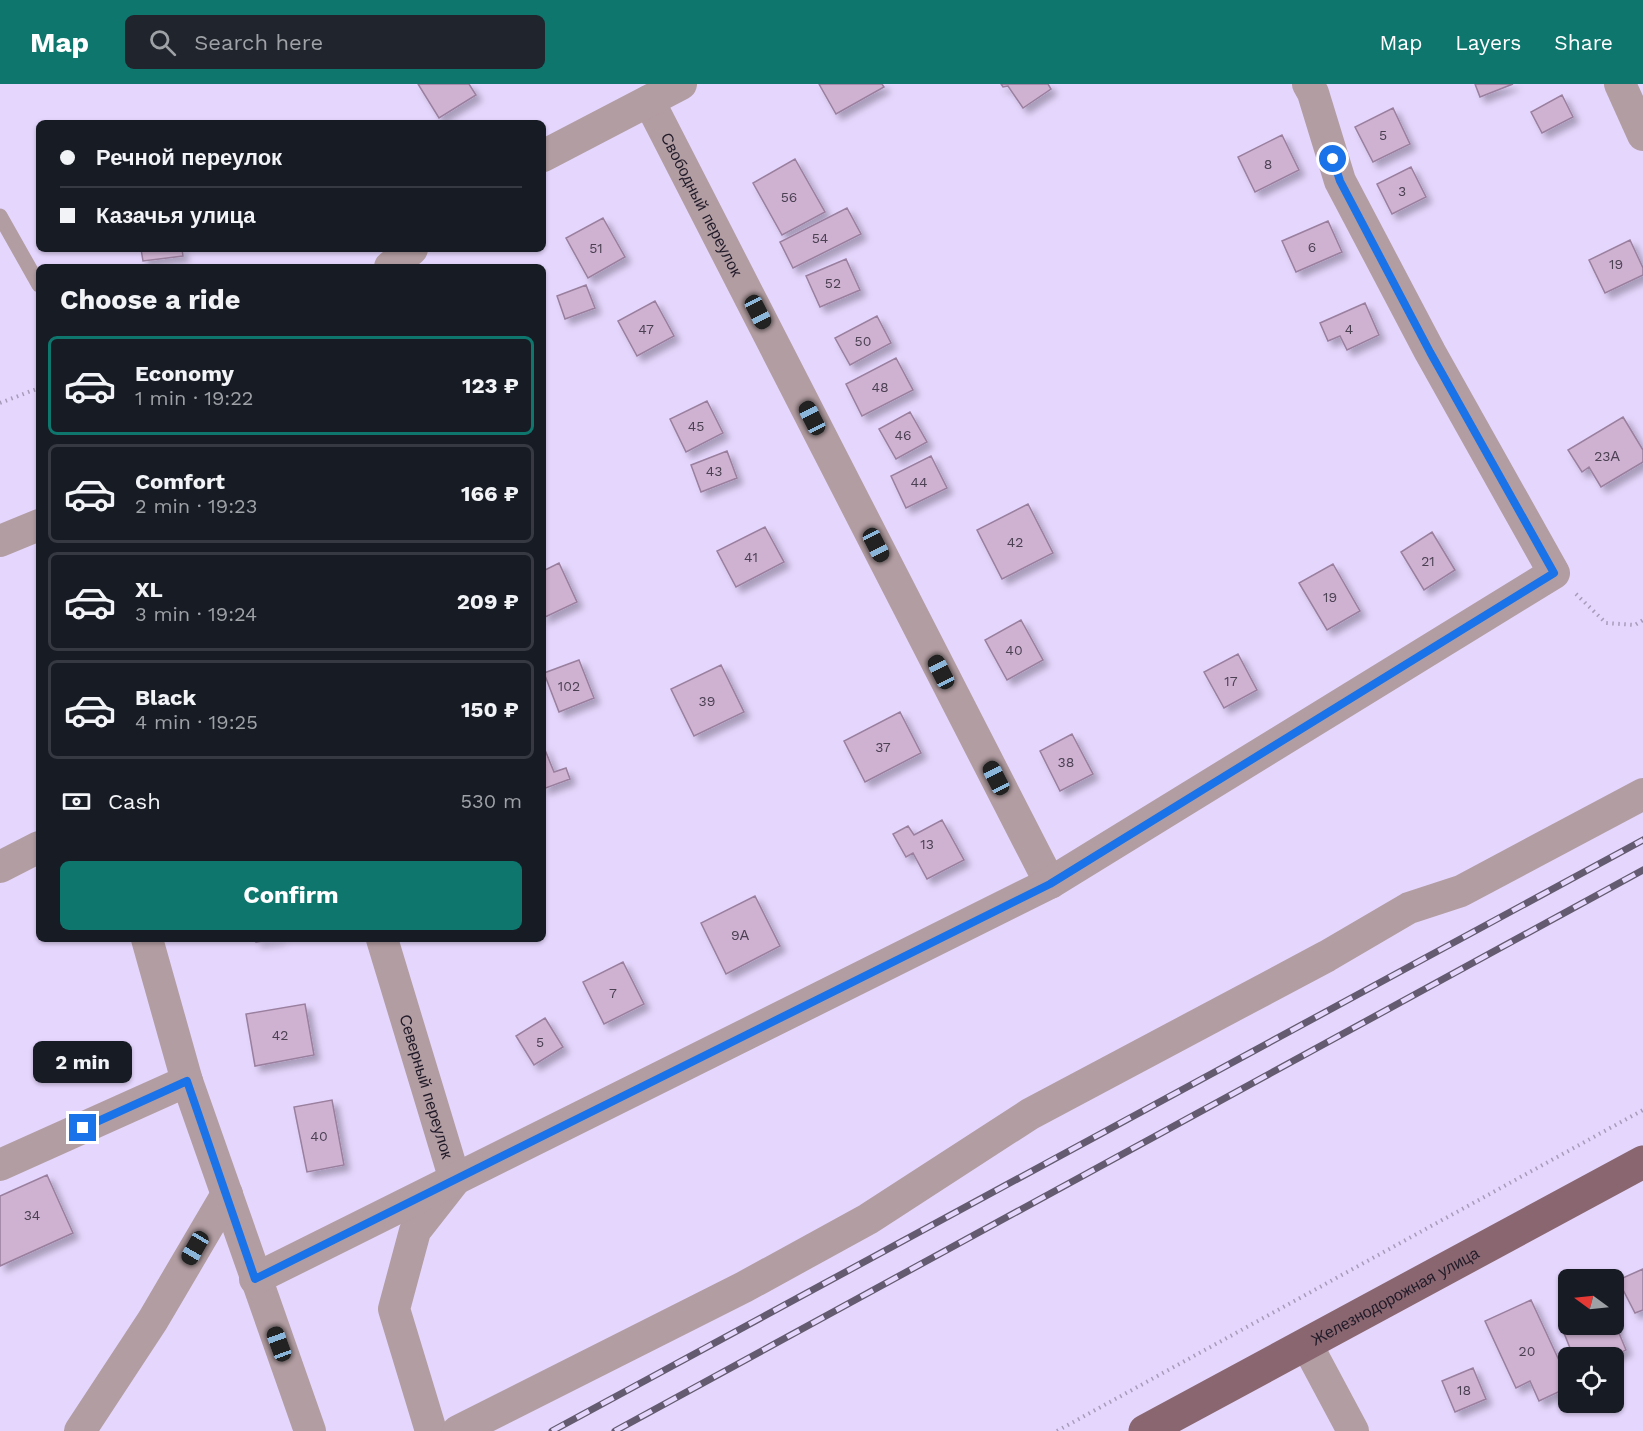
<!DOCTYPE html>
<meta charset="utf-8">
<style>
:root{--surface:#171b24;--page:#20242c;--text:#f1f3f6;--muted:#9ea1a6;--line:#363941;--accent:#0f766e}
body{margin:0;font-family:"Work Sans",sans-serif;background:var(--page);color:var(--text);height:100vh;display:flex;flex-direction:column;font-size:22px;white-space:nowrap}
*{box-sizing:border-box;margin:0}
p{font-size:20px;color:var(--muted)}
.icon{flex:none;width:33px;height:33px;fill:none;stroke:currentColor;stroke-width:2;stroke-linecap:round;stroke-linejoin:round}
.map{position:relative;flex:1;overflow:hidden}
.panel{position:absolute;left:36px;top:180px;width:510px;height:678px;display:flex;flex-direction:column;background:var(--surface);border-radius:9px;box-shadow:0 2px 4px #0004}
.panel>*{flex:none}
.guide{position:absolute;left:36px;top:36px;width:510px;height:132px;border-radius:9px;box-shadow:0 2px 4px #0004;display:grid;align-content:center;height:132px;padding:0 24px;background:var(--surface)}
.needle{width:39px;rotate:285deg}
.controls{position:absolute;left:1558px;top:1185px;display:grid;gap:12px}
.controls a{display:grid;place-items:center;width:66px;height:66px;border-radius:9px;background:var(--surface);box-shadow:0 2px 4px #0004;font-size:30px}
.end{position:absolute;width:27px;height:27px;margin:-14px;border:8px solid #1a73e8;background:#fff;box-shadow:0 0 0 3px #fff}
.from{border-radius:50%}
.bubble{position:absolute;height:42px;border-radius:9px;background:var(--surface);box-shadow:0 2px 4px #0004;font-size:20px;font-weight:700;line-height:42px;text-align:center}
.car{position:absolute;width:18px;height:36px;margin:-18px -9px;border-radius:8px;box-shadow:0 0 4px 2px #0007;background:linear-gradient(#222 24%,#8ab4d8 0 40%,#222 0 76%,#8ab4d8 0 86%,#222 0)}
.guide b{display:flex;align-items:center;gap:21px;height:57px;font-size:22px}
.guide b+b{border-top:2px solid var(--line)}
.guide i{width:15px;height:15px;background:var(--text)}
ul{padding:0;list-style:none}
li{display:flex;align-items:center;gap:18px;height:99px;margin:0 12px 9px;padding:0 12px;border:3px solid var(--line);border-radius:9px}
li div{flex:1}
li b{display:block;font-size:22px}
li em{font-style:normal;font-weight:700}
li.on{border-color:var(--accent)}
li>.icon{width:54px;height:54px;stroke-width:1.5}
h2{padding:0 24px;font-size:27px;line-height:72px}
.pay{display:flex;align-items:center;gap:15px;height:66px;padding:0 24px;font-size:22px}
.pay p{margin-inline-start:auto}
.action{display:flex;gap:12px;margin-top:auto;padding:12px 24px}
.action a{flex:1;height:69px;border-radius:9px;background:var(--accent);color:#fff;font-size:24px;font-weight:700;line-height:69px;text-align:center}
header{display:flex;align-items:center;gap:36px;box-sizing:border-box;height:84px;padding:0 30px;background:var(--accent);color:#fff}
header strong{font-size:28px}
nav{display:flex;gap:33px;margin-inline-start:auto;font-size:21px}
.search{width:420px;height:54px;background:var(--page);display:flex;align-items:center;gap:15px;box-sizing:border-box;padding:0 21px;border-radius:9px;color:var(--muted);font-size:22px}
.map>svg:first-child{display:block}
.building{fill:#cfb2d2;stroke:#9a7f9e;stroke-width:1.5;filter:url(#shadow)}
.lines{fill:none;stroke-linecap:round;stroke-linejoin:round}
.path{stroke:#a79bba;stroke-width:4;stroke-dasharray:1.5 4.5;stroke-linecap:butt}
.service{stroke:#b29da2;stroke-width:15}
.minor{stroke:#b29da2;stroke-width:32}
.primary{stroke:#8a6770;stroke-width:33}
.rail-casing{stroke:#645b71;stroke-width:7}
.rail{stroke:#e5d6fd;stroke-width:4.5;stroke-dasharray:14;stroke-linecap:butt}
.route{stroke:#1a73e8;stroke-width:8}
.labels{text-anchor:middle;stroke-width:5;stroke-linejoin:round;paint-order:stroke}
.number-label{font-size:14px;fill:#4c4153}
.street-label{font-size:16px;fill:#211b29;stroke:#e5d6fd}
</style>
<header>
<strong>Map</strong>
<div class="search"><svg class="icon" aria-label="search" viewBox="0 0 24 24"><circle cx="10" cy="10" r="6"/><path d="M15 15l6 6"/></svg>Search here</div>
<nav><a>Map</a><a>Layers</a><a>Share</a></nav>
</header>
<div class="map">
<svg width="1643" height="1347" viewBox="0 0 1643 1347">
<defs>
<filter id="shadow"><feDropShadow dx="5.5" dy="5.5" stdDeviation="3" flood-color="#0004"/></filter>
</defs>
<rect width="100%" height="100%" fill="#e5d6fd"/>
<path class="building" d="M418,0h51l7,11 -37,23z
M819,0h63l2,3 -48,27z
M1001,0h47l3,5 -28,19 -15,-22 -5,1z
M1475,0h38l-33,13z
M1562,11l11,22 -31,16 -11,-21z
M1393,24l17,36 -37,18 -18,-35z
M1282,51l17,35 -44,22 -17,-35z
M795,75l30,53 -43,23 -29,-52z
M1411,83l15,30 -34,17 -15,-30z
M847,124l14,26 -68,34 -13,-26z
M603,134l22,39 -37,21 -22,-40z
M1328,137l14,31 -46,20 -14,-31z
M1630,156l13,28v7l-38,18 -16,-33z
M141,165h41l1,7 -40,5z
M846,175l14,31 -40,17 -14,-31z
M586,201l9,23 -30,11 -8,-23z
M655,217l19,35 -37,20 -19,-35z
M1365,219l14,32 -32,15 -7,-14 -12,5 -8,-18z
M877,232l14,27 -41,22 -15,-27z
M896,274l17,32 -51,26 -16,-32z
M707,317l16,32 -37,19 -16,-33z
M910,328l17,30 -31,17 -17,-30z
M1623,333l20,33v12l-42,25 -12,-20 -7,5 -14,-22z
M727,367l10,27 -36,14 -10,-27z
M931,372l16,32 -41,20 -15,-32z
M1028,420l25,49 -51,26 -25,-49z
M765,443l19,35 -48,25 -19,-36z
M1432,448l23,38 -31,20 -23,-38z
M559,479l18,39 -34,16v-47z
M1333,480l27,47 -33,19 -28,-47z
M1021,536l22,40 -36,20 -22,-40z
M1238,570l19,36 -33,18 -20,-36z
M579,576l15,38 -35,14 -15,-39z
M721,581l23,47 -50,24 -23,-47z
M900,628l21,41 -56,29 -21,-41z
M1072,650l21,40 -33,17 -20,-40z
M543,661l11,27 12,-4 4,11 -27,10z
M942,736l22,40 -37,19 -14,-26 -7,4 -13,-23 15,-8 6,9z
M755,812l25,50 -54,28 -25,-51z
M256,855h25l-25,3z
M623,878l21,42 -40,20 -21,-42z
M305,920l9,51 -59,11 -9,-52z
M545,934l18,29 -29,18 -18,-29z
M332,1016l12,65 -37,7 -13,-65z
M47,1091l26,58 -73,33v-70z
M1643,1185v41l-8,3 -17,-33z
M1531,1216l38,82v5l-30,14 -9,-20 -14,7 -31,-67z
M1614,1237l12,29 -17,8h-35l-12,-30 8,-4h44z
M1473,1284l13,31 -31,13 -13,-31z"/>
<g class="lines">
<path class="path" d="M0,319l39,-15
M1576,510l30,29 29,2 8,-5
M1057,1347l586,-321"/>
<path class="service" d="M0,132l39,69"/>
<g class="minor">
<path d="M1620,0l23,51"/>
<path id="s1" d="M649,17l401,782"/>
<path d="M543,72l138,-72"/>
<path d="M390,183l22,-18"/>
<path d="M0,457l39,-16"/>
<path d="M0,783l39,-20"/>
<path d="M147,855l40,142 123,350"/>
<path id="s2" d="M382,855l73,241 -40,51 -21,78 37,122"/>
<path d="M0,1081l187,-84"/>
<path d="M255,1195l795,-396 504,-310 -124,-221 -90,-171 -27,-88 -5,-9"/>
<path d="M1307,1261l46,86"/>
<path d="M80,1347l73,-111 74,-126"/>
<path d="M458,1347l286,-144 124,-68 162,-105 297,-158 82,-48 52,-17 182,-97"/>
</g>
<path class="primary" id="s3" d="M1145,1347l498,-269"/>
<defs>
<path id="rail" d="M552,1347l1091,-591
M615,1347l1028,-561"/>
</defs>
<use href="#rail" class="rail-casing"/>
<use href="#rail" class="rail"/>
</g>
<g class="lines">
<path class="route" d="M83,1044l104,-47 68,198 795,-395 504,-311 -124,-221 -90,-171 -7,-22"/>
</g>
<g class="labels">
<g class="number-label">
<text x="1383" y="56">5</text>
<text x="1268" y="85">8</text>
<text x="1402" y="112">3</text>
<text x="789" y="118">56</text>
<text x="820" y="159">54</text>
<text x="1312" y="168">6</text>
<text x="596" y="169">51</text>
<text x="1616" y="185">19</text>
<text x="833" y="204">52</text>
<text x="646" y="250">47</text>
<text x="1349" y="250">4</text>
<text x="863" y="262">50</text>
<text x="880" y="308">48</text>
<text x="696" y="347">45</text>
<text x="903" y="356">46</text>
<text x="1607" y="377">23А</text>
<text x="714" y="392">43</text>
<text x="919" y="403">44</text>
<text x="1015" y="463">42</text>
<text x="751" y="478">41</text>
<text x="1428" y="482">21</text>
<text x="1330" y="518">19</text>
<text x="1014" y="571">40</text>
<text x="1231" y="602">17</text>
<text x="569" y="607">102</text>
<text x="707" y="622">39</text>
<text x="883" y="668">37</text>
<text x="1066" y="683">38</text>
<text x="927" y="765">13</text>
<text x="740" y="856">9А</text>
<text x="613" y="914">7</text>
<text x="280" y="956">42</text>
<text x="540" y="963">5</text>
<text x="319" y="1057">40</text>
<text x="32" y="1136">34</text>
<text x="1527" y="1272">20</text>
<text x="1464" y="1311">18</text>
</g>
<g class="street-label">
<text dy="6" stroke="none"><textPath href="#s1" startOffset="116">Свободный переулок</textPath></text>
<text dy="6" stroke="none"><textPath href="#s2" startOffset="154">Северный переулок</textPath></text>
<text dy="6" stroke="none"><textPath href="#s3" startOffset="284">Железнодорожная улица</textPath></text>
</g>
</g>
</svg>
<div class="controls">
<a><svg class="needle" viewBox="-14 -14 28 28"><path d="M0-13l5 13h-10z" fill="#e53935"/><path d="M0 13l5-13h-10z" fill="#9ea1a6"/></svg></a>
<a><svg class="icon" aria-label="locate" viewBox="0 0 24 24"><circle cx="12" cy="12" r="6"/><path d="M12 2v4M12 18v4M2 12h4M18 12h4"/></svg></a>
</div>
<i class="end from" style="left:1333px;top:75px"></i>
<i class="end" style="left:83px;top:1044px"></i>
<div class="bubble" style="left:33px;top:957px;width:99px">2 min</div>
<i class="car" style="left:758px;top:228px;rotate:153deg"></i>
<i class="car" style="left:812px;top:334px;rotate:333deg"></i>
<i class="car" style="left:876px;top:461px;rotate:153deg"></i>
<i class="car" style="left:941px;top:588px;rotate:333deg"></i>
<i class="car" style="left:996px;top:694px;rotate:333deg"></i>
<i class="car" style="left:195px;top:1164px;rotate:210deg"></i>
<i class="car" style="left:279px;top:1260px;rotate:340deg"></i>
<div class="guide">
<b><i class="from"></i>Речной переулок</b>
<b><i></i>Казачья улица</b>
</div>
<section class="panel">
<h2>Choose a ride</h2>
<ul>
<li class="on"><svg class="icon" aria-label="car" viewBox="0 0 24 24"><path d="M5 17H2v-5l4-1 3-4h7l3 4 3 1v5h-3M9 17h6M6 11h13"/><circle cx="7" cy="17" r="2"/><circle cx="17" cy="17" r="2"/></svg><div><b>Economy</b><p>1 min · 19:22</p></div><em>123 ₽</em></li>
<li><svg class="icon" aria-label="car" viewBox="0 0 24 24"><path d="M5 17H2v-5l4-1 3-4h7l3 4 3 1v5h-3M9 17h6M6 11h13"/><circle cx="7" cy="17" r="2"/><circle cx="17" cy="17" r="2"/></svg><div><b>Comfort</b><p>2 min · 19:23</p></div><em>166 ₽</em></li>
<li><svg class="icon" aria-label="car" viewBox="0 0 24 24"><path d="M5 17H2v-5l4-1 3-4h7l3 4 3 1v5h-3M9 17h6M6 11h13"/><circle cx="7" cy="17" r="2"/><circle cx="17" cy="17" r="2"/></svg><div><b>XL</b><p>3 min · 19:24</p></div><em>209 ₽</em></li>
<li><svg class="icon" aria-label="car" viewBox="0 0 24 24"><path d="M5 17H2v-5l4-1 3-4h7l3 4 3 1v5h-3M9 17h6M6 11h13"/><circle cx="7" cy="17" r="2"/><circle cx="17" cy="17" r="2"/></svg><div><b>Black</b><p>4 min · 19:25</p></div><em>150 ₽</em></li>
</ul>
<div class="pay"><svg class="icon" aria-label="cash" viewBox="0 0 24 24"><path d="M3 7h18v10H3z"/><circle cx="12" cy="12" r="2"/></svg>Cash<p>530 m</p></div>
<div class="action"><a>Confirm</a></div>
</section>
</div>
